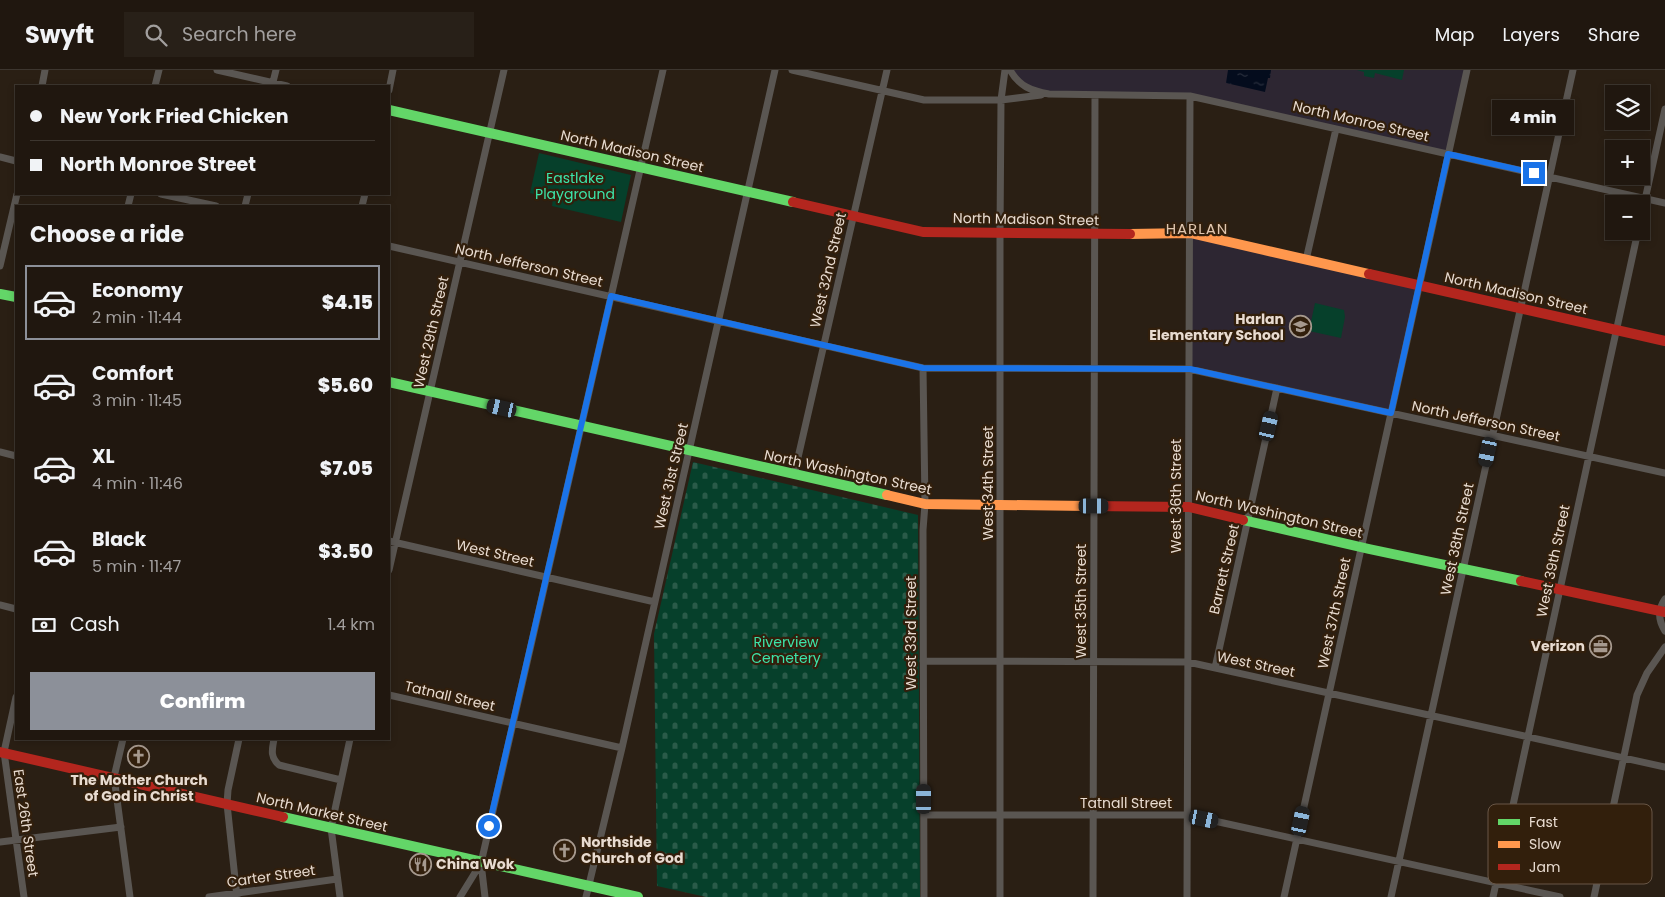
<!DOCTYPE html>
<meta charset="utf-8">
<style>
:root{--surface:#20170f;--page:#282018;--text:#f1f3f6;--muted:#a29f9e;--line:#3d362f;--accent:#8c9099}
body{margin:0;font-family:Poppins,sans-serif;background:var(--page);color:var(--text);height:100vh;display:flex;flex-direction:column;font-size:19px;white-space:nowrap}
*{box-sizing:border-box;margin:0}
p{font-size:16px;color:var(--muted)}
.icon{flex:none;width:28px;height:28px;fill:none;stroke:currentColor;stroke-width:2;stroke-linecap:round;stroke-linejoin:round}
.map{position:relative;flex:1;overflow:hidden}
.sheet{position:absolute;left:15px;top:135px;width:375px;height:535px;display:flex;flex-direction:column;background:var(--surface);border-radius:0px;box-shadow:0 2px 8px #0003,0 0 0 1px var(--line)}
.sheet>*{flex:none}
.hud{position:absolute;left:15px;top:15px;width:375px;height:110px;border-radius:0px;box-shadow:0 2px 8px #0003,0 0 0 1px var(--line);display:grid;align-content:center;height:110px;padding:0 15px;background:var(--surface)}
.controls{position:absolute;left:1605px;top:15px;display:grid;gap:10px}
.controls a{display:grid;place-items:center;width:45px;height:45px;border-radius:0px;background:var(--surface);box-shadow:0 2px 8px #0003,0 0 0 1px var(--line);font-size:25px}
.end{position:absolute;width:22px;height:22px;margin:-11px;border:6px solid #1a73e8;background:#fff;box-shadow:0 0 0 2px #fff}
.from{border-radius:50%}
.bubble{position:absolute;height:35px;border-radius:0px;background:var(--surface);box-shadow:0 2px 8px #0003,0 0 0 1px var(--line);font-size:16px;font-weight:800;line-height:35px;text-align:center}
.car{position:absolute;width:15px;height:30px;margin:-15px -8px;border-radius:6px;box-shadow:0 0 4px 1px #0007;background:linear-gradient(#222 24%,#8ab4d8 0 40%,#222 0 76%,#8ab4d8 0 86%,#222 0)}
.hud b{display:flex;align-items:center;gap:18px;height:48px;font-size:19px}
.hud b+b{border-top:1px solid var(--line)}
.hud i{width:12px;height:12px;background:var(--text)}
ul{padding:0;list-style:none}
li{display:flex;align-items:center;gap:15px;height:75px;margin:0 10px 8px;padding:0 5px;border:2px solid transparent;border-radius:0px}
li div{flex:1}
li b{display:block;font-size:19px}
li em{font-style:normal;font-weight:800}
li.on{border-color:var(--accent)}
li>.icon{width:45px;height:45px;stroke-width:1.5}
h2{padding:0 15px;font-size:22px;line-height:60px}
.pay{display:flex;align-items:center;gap:12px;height:55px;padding:0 15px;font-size:19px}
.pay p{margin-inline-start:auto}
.button{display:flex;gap:10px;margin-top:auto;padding:10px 15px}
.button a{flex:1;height:58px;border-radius:0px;background:var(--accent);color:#fff;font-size:20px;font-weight:800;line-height:58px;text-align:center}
header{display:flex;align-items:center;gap:30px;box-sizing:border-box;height:70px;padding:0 25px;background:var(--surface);border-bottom:1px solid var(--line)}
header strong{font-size:24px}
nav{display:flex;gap:28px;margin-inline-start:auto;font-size:18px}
.search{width:350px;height:45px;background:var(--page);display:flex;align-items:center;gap:12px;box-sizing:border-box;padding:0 18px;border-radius:0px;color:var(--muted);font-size:19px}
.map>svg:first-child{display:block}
.education{fill:#2d2632}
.cemetery{fill:url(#cemetery-stones)}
.park{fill:#06402b}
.water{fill:url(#water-ripples)}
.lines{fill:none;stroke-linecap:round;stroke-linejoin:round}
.street{stroke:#5a5652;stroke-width:7}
.fast{stroke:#63d668;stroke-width:10}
.slow{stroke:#ff974d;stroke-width:10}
.jam{stroke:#b3261e;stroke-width:10}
.route{stroke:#1a73e8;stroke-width:6}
.labels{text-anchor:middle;stroke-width:4.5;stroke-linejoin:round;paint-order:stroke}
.street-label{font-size:14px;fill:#e8dbd0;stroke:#321f0c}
.park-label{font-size:14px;fill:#3ce5aa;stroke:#321f0c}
.poi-label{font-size:14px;font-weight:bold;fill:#e8dbd0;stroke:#321f0c;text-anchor:end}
.neighbourhood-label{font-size:15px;letter-spacing:1px;fill:#e0c6af;stroke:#321f0c}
.key{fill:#321f0c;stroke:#695747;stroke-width:1}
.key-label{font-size:14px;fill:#e8dbd0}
</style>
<header>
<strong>Swyft</strong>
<div class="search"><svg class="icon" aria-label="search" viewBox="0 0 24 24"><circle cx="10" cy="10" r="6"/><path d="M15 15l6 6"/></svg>Search here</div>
<nav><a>Map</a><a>Layers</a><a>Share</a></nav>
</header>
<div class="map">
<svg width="1665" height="827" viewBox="0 0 1665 827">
<defs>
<pattern id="cemetery-stones" width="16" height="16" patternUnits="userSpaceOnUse" patternTransform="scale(1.25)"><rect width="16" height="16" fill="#06402b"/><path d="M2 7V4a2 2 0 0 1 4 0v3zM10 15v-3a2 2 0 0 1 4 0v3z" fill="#2a5b49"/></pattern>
<pattern id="water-ripples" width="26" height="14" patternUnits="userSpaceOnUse" patternTransform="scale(1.25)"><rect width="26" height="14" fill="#040c1d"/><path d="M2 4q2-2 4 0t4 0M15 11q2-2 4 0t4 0" fill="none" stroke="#292f3d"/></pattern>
</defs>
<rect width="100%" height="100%" fill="#2a1f14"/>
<path class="education" d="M1011,0h456l-18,84 -259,-58 -135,-2 -26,-4z
M1190,163l229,52 -28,128 -202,-44z"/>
<path class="cemetery" d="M693,392l225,53 2,382h-214l-49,-11 -3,-252z"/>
<path class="park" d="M1357,0h47l-2,10 -27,-7 -1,5 -10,-2v-4z
M539,83l92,22 -10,47 -69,-16 1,-7 -23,-6z
M1315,233l29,7 1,7 -4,21 -32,-7z"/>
<path class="water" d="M1228,0h43l-1,8h-2l-3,14 -39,-9z"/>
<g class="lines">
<path class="street" d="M217,0l70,16
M792,0l132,30h77l40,-5
M1010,0c9,16 21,21 39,24l141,2 475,107
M42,16l3,-16
M155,16l4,-16
M272,16l4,-16
M389,20l4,-20
M0,87l16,4
M161,124l55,12
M128,136l3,-12
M245,136l3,-12
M362,136l3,-12
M1641,148l24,-109
M389,176l534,122 266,1 476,104
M1306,190l30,-131
M0,196l17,-72
M923,298l2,136 -2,26 1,367
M0,382l16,4
M794,405l93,-405
M389,471l266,61
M389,500l115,-500
M1665,529c-7,10 -7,21 0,32
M0,535l16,4
M923,591l265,1 477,105
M1215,598l62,-280
M389,625l233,53
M16,627l-12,55 20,145
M123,669l-9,38 16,120
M274,669c-2,11 -4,18 5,26l62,15
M924,745h263l373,82
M0,772l121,-15
M481,793l4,34
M209,827l128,-18
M237,827l-10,-93 1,-14 11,-51
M340,827l-9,-69 19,-89
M460,827l21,-34 182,-793
M586,827l36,-149 153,-678
M1000,827v-664l1,-133 4,-30
M1093,827l2,-802
M1187,827l3,-801
M1284,827l183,-827
M1391,827l182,-827
M1493,827l145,-666
M1594,827l43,-202 10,-22 18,-26"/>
<path class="fast" d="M389,40l404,92
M0,224l16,3
M389,312l498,113
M1243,450l126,29 152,32
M283,747l355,80"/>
<path class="slow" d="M1130,164l60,-1 179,41
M887,425l38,9 162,2"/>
<path class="jam" d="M793,132l130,30 207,2
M1369,204l296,67
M1087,436l102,1 54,13
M1521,511l144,31
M0,682l283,65"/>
</g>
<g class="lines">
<path class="route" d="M489,756l122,-530 312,72 267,1 201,44 57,-259 86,19"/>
</g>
<defs>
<symbol id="school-ring" viewBox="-11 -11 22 22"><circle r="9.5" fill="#321f0c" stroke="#a6998e" stroke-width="1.5"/><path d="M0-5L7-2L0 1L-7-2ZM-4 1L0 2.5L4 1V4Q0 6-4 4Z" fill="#a6998e"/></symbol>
<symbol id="office-ring" viewBox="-11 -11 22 22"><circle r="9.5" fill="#321f0c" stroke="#a6998e" stroke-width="1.5"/><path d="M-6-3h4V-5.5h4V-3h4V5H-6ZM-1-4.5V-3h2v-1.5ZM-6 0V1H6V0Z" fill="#a6998e"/></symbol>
<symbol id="church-ring" viewBox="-11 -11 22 22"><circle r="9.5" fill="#321f0c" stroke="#a6998e" stroke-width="1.5"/><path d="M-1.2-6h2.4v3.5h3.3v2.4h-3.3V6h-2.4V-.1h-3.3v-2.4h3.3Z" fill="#a6998e"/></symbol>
<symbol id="restaurant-ring" viewBox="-11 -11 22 22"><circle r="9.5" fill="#321f0c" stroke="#a6998e" stroke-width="1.5"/><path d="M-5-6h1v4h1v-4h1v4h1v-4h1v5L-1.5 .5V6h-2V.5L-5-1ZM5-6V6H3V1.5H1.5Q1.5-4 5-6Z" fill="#a6998e"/></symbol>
</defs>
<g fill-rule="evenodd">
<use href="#school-ring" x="1288" y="244" width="25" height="25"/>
<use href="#office-ring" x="1588" y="564" width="25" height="25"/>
<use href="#church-ring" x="126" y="674" width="25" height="25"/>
<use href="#church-ring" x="552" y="768" width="25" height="25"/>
<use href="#restaurant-ring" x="408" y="782" width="25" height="25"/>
</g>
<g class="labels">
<g class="street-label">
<text transform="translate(1361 51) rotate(13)" y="5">North Monroe Street</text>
<text transform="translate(632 81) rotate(13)" y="5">North Madison Street</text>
<text transform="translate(1026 149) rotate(1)" y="5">North Madison Street</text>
<text transform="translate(529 195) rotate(13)" y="5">North Jefferson Street</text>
<text transform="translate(828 200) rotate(-77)" y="5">West 32nd Street</text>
<text transform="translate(1516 223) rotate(13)" y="5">North Madison Street</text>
<text transform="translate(431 262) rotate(-77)" y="5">West 29th Street</text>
<text transform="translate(1486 351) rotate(12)" y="5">North Jefferson Street</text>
<text transform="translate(848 402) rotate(12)" y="5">North Washington Street</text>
<text transform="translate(671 406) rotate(-77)" y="5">West 31st Street</text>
<text transform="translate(988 413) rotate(-90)" y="5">West 34th Street</text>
<text transform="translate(1176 426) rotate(-90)" y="5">West 36th Street</text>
<text transform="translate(1279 444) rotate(13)" y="5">North Washington Street</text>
<text transform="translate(1457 469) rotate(-78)" y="5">West 38th Street</text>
<text transform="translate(495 483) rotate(13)" y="5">West Street</text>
<text transform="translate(1553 491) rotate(-78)" y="5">West 39th Street</text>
<text transform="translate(1224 499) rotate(-77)" y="5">Barrett Street</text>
<text transform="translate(1081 531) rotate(-90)" y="5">West 35th Street</text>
<text transform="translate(1334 543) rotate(-78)" y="5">West 37th Street</text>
<text transform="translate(911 563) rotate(-90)" y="5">West 33rd Street</text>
<text transform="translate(1256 594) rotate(12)" y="5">West Street</text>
<text transform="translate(450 626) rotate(13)" y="5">Tatnall Street</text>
<text x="1126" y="738">Tatnall Street</text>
<text transform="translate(322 742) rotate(13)" y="5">North Market Street</text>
<text transform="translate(26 753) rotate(82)" y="5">East 26th Street</text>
<text transform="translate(271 806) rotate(-8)" y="5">Carter Street</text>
</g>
<g class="park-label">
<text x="575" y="113">Eastlake<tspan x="575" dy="16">Playground</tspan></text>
<text x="786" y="577">Riverview<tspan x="786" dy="16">Cemetery</tspan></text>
</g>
<g class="poi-label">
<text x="1284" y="254">Harlan<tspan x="1284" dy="16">Elementary School</tspan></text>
<text x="1585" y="581">Verizon</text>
<text x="139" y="715" text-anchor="middle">The Mother Church<tspan x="139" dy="16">of God in Christ</tspan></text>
<text x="581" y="777" text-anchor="start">Northside<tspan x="581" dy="16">Church of God</tspan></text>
<text x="436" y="799" text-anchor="start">China Wok</text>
</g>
<g class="neighbourhood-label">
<text x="1197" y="164">HARLAN</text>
</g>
</g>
<rect x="1488" y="734" width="164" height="80" rx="8" class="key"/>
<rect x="1498" y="749" width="22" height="6" fill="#63d668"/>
<rect x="1498" y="771" width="22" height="7" fill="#ff974d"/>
<rect x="1498" y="794" width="22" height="6" fill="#b3261e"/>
<g class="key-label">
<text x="1529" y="757">Fast</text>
<text x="1529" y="779">Slow</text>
<text x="1529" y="802">Jam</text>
</g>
</svg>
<div class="controls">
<a><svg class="icon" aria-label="layers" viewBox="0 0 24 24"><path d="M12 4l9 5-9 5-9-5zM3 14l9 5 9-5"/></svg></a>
<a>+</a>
<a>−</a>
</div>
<i class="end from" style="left:489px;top:756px"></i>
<i class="end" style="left:1534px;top:103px"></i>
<div class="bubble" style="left:1492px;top:30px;width:82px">4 min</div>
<i class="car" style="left:502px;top:338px;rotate:283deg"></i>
<i class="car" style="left:1269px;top:356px;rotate:13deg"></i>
<i class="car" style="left:1488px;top:382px;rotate:192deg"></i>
<i class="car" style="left:1094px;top:436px;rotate:90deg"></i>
<i class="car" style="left:924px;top:729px;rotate:0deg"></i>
<i class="car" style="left:1204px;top:749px;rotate:102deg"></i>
<i class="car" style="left:1301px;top:751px;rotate:12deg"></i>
<div class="hud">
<b><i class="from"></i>New York Fried Chicken</b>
<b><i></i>North Monroe Street</b>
</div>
<section class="sheet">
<h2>Choose a ride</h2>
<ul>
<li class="on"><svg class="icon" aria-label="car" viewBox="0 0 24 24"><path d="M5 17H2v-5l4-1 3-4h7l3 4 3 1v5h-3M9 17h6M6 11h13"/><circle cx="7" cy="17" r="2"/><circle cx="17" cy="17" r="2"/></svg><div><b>Economy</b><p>2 min · 11:44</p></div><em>$4.15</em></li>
<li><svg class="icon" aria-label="car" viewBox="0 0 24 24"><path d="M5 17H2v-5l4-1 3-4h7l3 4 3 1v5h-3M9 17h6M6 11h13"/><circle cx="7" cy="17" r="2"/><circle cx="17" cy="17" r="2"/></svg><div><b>Comfort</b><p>3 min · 11:45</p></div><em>$5.60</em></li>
<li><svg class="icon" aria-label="car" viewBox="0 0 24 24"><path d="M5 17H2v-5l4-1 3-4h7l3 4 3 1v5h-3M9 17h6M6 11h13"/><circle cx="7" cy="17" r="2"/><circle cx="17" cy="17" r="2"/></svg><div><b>XL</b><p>4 min · 11:46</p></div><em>$7.05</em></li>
<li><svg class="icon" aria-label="car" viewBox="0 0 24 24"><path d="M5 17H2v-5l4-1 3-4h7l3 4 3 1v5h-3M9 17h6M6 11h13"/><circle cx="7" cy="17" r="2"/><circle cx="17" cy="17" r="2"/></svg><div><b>Black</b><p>5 min · 11:47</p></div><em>$3.50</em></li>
</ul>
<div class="pay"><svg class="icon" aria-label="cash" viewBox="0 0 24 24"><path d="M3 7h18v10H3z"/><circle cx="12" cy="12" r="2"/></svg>Cash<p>1.4 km</p></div>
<div class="button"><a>Confirm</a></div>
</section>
</div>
